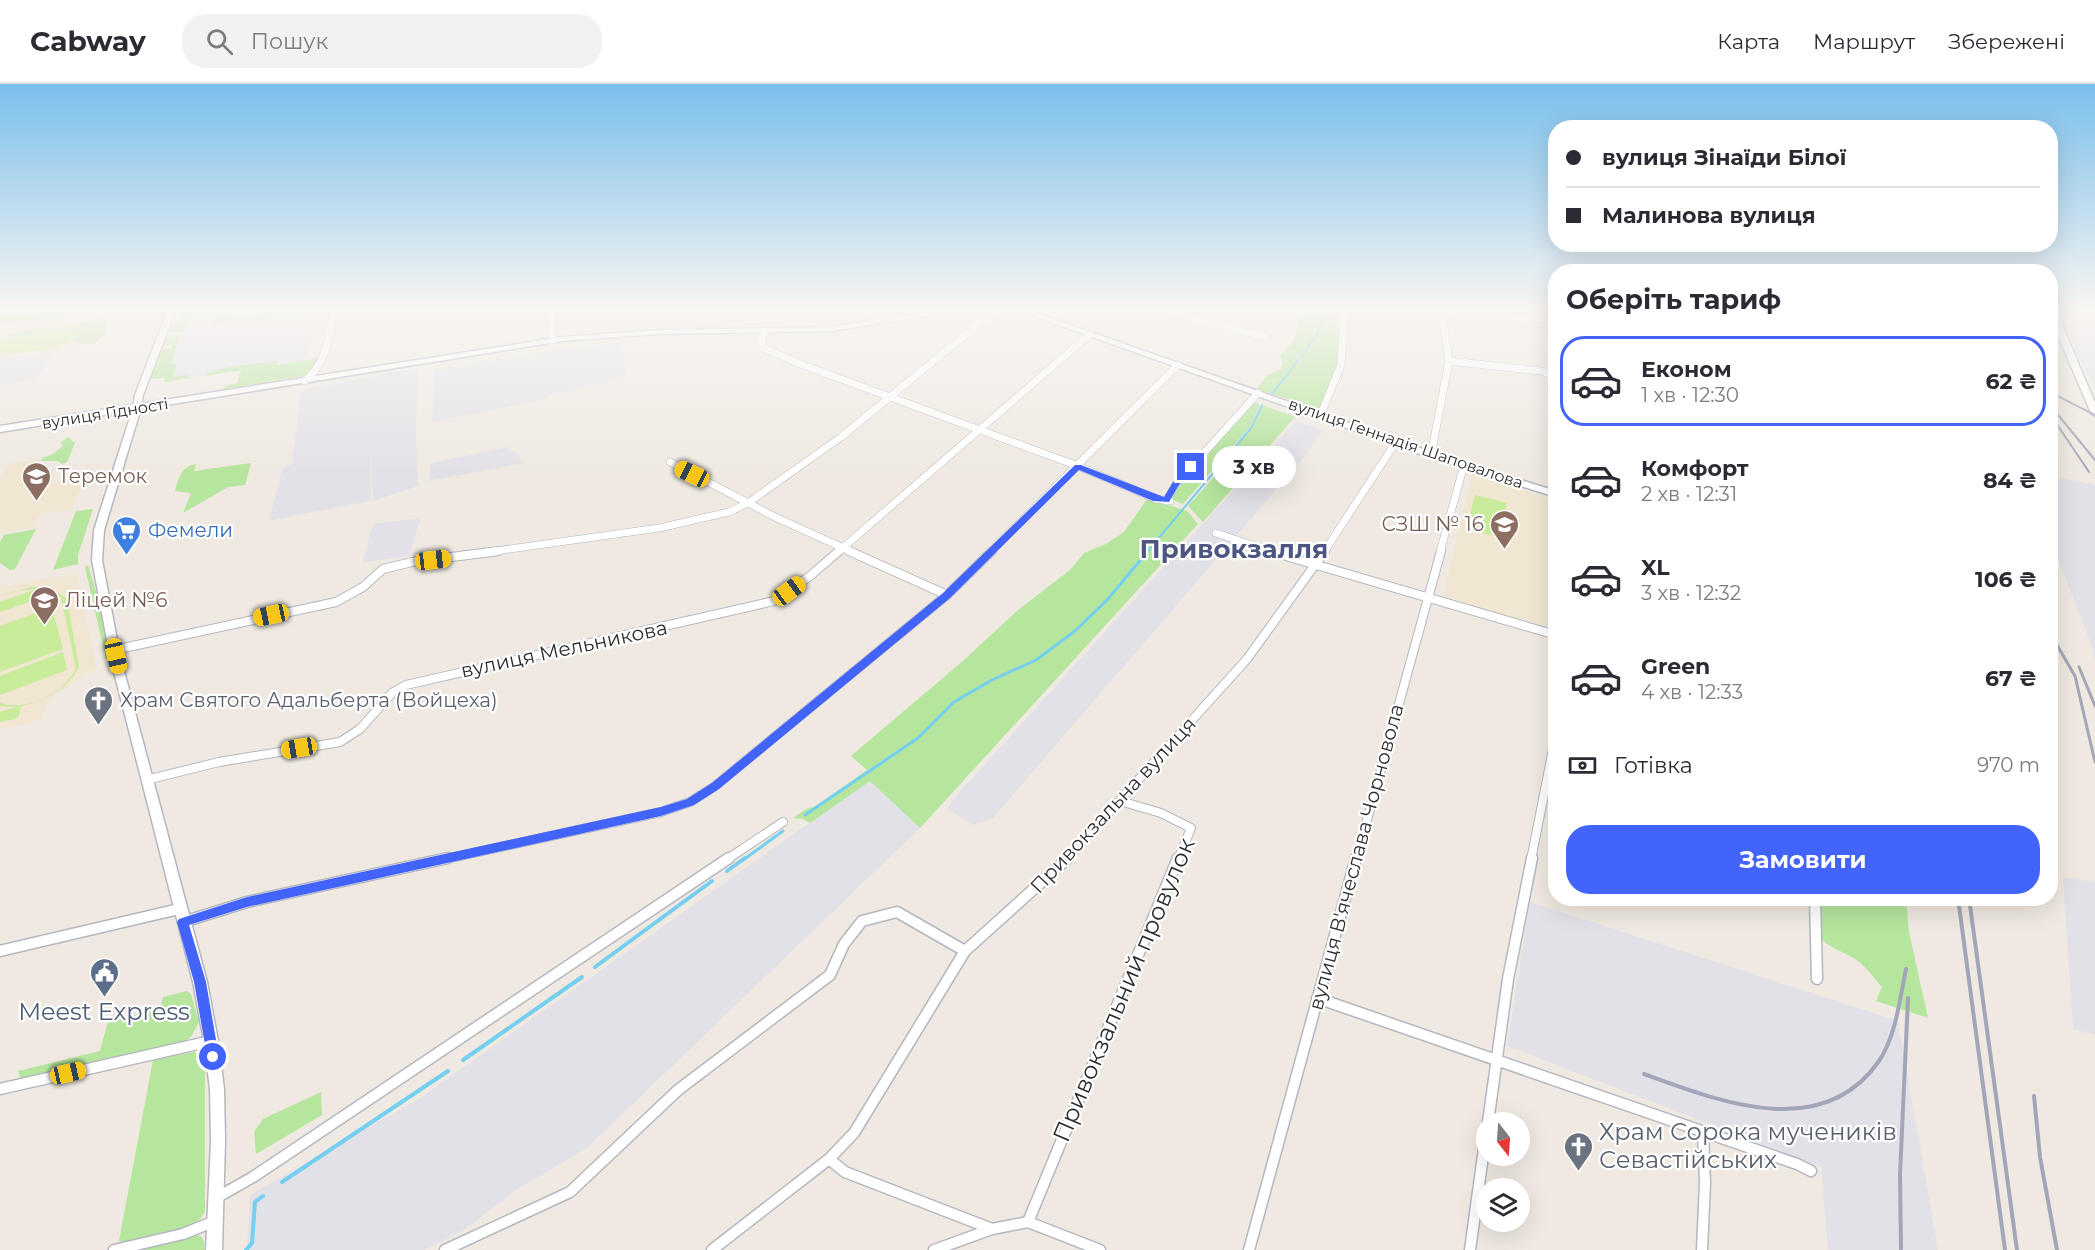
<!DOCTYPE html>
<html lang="uk">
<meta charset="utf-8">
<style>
:root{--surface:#fff;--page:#f2f2f3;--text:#2b2b33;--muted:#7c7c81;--line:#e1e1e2;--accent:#4264fb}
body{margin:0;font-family:Montserrat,sans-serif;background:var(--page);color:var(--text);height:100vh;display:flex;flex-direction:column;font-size:22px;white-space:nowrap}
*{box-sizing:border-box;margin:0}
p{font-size:20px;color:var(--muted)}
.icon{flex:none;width:33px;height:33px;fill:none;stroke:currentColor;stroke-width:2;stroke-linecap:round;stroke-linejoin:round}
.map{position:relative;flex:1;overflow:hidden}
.details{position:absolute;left:1548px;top:180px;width:510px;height:642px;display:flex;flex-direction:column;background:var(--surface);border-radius:24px;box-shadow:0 6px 24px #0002}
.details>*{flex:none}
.top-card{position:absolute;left:1548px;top:36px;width:510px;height:132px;border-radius:24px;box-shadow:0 6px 24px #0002;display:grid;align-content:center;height:132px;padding:0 18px;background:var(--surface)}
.needle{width:39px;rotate:163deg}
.fabs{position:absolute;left:1476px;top:1028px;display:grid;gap:12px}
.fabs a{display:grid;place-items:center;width:54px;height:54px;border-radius:50%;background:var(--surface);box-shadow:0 6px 24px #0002;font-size:30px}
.end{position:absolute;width:27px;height:27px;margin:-14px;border:8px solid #4264fb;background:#fff;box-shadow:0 0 0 3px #fff}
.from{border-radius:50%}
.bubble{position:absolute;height:42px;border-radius:21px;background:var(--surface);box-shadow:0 6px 24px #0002;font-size:20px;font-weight:700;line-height:42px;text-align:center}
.car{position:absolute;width:18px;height:36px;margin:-18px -9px;border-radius:8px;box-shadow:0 0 4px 2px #0007;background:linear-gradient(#f5c518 24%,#345 0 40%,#f5c518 0 76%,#345 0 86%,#f5c518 0)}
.top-card b{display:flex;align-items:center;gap:21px;height:57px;font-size:22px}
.top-card b+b{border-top:2px solid var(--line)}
.top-card i{width:15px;height:15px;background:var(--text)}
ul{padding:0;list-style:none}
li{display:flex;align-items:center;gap:18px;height:90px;margin:0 12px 9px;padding:0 6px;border:3px solid transparent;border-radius:24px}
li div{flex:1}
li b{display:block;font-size:22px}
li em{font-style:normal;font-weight:700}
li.selected{border-color:var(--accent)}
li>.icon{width:54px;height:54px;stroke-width:1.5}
h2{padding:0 18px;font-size:27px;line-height:72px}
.pay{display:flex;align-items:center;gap:15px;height:66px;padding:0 18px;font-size:22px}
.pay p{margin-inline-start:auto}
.primary-button{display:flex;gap:12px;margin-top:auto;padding:12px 18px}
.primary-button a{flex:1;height:69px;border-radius:24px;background:var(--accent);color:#fff;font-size:24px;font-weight:700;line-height:69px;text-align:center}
header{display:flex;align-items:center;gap:36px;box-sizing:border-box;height:84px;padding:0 30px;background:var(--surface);border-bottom:2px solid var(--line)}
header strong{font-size:28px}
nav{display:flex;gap:33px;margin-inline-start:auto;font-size:21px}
.search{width:420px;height:54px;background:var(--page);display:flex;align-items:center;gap:15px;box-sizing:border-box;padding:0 21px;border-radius:24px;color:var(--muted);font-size:22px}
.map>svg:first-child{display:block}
.industrial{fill:#e3e1e8}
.education{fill:#f0e6d1}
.green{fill:#b6e59e}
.pitch{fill:#c9ec9a}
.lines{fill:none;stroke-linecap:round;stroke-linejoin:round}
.stream-far2{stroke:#75cff0;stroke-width:2}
.stream-far1{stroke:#75cff0;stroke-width:3}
.stream{stroke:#75cff0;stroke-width:4}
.minor-far2-casing{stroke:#b4b7c1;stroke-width:8}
.minor-far1-casing{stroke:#b4b7c1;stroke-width:10}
.minor-casing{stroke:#b4b7c1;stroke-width:13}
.tertiary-casing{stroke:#b4b7c1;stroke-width:3}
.secondary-casing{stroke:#b4b7c1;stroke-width:3}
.minor-far2{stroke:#fff;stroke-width:7}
.minor-far1{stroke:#fff;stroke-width:8}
.minor{stroke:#fff;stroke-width:10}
.tertiary{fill:#fff;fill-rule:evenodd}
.secondary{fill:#fff;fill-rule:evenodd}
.rail-far2{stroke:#a3a6b8;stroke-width:2}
.rail-far1{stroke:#a3a6b8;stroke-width:3}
.rail{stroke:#a3a6b8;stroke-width:4}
.route{fill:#4264fb}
.labels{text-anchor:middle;stroke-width:4.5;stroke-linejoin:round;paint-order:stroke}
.far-street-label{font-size:16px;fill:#2e2e2e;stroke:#fff}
.education-label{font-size:20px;fill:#785e54;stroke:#fff;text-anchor:start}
.shop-label{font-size:20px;fill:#366cbe;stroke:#fff;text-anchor:start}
.street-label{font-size:20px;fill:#2e2e2e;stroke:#fff}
.worship-label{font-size:20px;fill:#5b616d;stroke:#fff;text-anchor:start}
.near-street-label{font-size:24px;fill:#2e2e2e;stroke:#fff}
.near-service-label{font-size:24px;fill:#4e5e75;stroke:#fff}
.near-worship-label{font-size:24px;fill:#5b616d;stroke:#fff;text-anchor:start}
.district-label{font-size:26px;font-weight:bold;fill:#4d5680;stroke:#fff}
</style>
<header>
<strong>Cabway</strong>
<div class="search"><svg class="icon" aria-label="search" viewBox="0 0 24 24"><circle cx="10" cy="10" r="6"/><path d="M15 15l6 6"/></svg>Пошук</div>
<nav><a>Карта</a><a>Маршрут</a><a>Збережені</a></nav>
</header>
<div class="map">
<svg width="2095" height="1166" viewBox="0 0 2095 1166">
<rect width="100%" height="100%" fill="#efe9e1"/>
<path class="industrial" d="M182,225h140l-17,51 -141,22 25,-70 -8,-1z
M2067,225h28v79l-20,-37z
M622,258l4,35 -79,19v3l-115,23 2,-51 118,-21z
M51,268l-13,26 -38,6v-25z
M417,284l-1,71 2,47 -45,15 -2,-51 -1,51 -101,20 14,-54 9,-3 9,-74z
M1296,337l27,9 -18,26 -312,362 -20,7 -26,-16 10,-14z
M508,363l1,5 7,-1 7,12 -94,18 2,-18z
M2051,392l44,9v175l-2,-11 -42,-108z
M421,434l-12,38 -46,6 10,-38z
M870,696l50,48 -333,320 -68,40 -55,42 -39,20h-178l3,-55 167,-95z
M2063,793l32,5v153l-22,-6z
M1530,818l368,119 40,229h-110l-7,-83 -314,-121z"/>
<path class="education" d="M0,225h100l-1,2 38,-2 -3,6 -35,5 -10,22 -9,1 -2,5 -78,11z
M41,375l-8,17 22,-4 -4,12 34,-5 -14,31 -32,5 -5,12 -34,6v-54l8,-15z
M1472,389l83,28v127l-112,-29z
M72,490l6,3 -1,3 20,89 -16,7 -32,23 -9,21 -40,10v-143z"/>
<path class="green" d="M0,225h67l-4,7 -63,8z
M330,225l-1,3 -8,1v-2l-48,7 -41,1 -2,4 -18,2 4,-7 -7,-3 -18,2 -9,15 -10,1 -4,-2 3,-8 11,-4 -3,-4 2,-4 53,5z
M1314,225h23v17l5,4 -4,38 -15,39 -4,2 -63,-20 12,-14 13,-6 2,-5 -3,-9c12,-8 18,-23 19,-37z
M104,235l3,2 -3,8 2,5 -13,10 -16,-1 -3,-4 4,-3 -9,-6 -58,7h-4v-3z
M180,252l-9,28h6l-4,13 14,-2 3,3 -26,4 1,-4 -17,1 11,-29 12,-2 1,-3 -11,1 2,-6z
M321,274l-14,17 -83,14 1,-3 12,-3 4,-13 -37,6c10,-10 57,-12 73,-15v4z
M1254,318l6,3 -10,22 -67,77 -12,-5 6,-12z
M1262,321l33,12 -92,105 -15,-16 51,-57 -4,-2 16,-19z
M68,353l7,6 -8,19 -5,2 -5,-3h-16l1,-3c9,-2 15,-6 21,-13l-3,-2z
M251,379l-6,22 -17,2 -45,26 8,-20 -16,-2c4,-13 6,-25 21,-27l-2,7z
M1148,414l39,13 11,13 -278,304 -50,-47 -60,42 -7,-4 -10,-1 13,-9 8,-2 53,-37 -16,-14 113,-96 54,-50 52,-40 14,-17 22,-9 18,-12z
M93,425l-15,46v9l-25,6 23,-59z
M36,445l-21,40 -5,1 -10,-7v-21l4,-7z
M88,481l11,36 12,56 -5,2 -21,-92z
M1821,815h85l3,33 19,86 -52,-17 6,-14c-9,-10 -16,-21 -27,-28 -11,-7 -23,-10 -33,-19l-3,-30z
M187,907l4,3 8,28 -8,15 -9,6 -150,35h-12l-2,-7 82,-20 8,-29 52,-13 3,-12z
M194,968l8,3 3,7v149c-7,21 -56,27 -77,33l-9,-3 34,-181z
M321,1008l1,23 -66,39 -2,-22 9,-13z
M192,1151l9,1 3,6v8h-63z"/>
<path class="pitch" d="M60,246l13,1 5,5c-18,17 -55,15 -78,19v-16z
M1475,411l32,8 -8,34 -33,-8z
M32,503l21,2 14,10 12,68c-12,24 -37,34 -61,40h3l-3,11 -18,4v-10l17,-5 -17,-1v-3c26,9 65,-10 76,-35l-15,-71 -21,-8 1,9 -41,14v-10l37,-13 -21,2 -16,5z
M52,523l11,42 -63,23v-46z
M63,568l4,18 -67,25v-19z"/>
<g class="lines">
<path class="stream-far2" d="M1271,311l45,-58 9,-28
M1147,468l104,-124 11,-23"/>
<path class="stream-far1" d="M805,731l113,-77 36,-36 38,-22 44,-20 39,-29 33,-32 40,-48
M743,776l40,-29"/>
<path class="stream" d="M727,787l18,-13
M595,883l117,-86
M463,976l119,-83
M282,1098l166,-111
M246,1166l6,-7 3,-41 8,-6"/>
<defs>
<path id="minor-far2" d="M551,225l2,31
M1161,225l104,28
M1441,231l115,4
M765,247l-4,8 2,9 40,17 275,101 78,33 14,2
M1449,277l92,10 15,5
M305,297c22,-18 24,-45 29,-72
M1321,330l20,-49 4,-56
M1431,371l18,-94 -8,-52
M670,378l105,55 77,35
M1166,417l10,-17 82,-91
M1216,449l57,19
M488,468l171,-24 70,-16 19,-9 93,-66 156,-128
M838,468l252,-218
M990,468l188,-187
M1324,468l72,-110
M1440,468l24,-87"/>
<path id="minor-far1" d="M849,467l98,44
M1269,467l287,84
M114,566l222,-48 27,-15 20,-18 29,-7 87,-11
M146,696l73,-18 121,-20 20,-13 32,-36 14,-8 368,-84 36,-25 29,-25
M1120,717l41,12 30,15 -13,32
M441,776l220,-48 29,-10 25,-16 232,-191 45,-44
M726,776l57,-38
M1066,776l181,-201 78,-108
M1356,776l85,-309
M1531,776l25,-126"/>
<path id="minor" d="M1815,814l2,81
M183,838l64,-20 201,-44
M0,867l179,-42
M1317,914l480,166 14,7
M0,1005l211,-48
M1488,1038l20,-143 24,-121
M829,1075l16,13 147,57
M216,1114l37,-21 476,-319
M1028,1138l150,-364
M114,1166l69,-16 32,-13
M445,1166l125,-58 108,-102 152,-115 14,-31 18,-23 35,-9 68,39
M712,1166l117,-91 25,-26 111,-182 103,-93
M934,1166l58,-21 36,-7 72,28
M1249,1166l107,-392
M1470,1166l16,-116
M1702,1166l3,-67 -2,-51"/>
<path id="tertiary" d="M168,225h8l-33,86 -2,13 -37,122 -2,30 18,96 87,326 11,59 6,48 1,52 -3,109h-16l5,-109 -1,-52 -6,-48 -11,-59 -83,-326 -18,-96 2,-30 39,-122 2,-13z
M1014,225h11l409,144 122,38v6l-128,-40z
M2056,225h8l-4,11 35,83v13l-4,-3 -35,-82 -4,-11z"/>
<path id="secondary" d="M944,225h18l-4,2 -126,20 -173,3 -97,7 -562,91v-6l562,-89 97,-7 173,-3z"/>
</defs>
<use href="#minor-far2" class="minor-far2-casing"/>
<use href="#minor-far1" class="minor-far1-casing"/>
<use href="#minor" class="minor-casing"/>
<use href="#tertiary" class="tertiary-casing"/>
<use href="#secondary" class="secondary-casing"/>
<use href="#minor-far2" class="minor-far2"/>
<use href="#minor-far1" class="minor-far1"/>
<use href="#minor" class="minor"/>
<use href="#tertiary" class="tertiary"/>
<use href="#secondary" class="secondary"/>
<path class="rail-far2" d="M2050,308l45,23
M2050,321l45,55
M2056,339l33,49"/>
<path class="rail-far1" d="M2050,549l25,43 20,86
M2079,583l16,39"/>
<path class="rail" d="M1958,814l47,352
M1969,814l48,352
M1644,990c75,27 178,69 235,-13 17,-25 21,-63 27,-92
M2034,1012l6,61 17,93
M1901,1166l-1,-75 8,-177"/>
</g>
<linearGradient id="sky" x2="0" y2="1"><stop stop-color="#7abfeb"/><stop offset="0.58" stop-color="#f8f5f2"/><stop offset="1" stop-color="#f8f5f2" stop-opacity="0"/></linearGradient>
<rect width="2095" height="388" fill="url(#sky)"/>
<path class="route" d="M1191,380l4,3 -16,18 -10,17 -16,-1 -74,-31 -129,128 -231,191 -25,16 -33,11 -414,91 -58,18 17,57 13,75 -2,5h-9l-14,-80 -17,-60 2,-3 68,-22 414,-90 26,-8 25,-16 231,-190 132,-128h6l83,32 9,-15z"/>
<defs>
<symbol id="school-pin" viewBox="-11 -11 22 30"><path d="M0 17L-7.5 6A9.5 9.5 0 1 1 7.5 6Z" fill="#8d6e63" stroke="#fff"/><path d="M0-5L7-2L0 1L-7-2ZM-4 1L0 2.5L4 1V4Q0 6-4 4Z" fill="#fff"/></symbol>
<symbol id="supermarket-pin" viewBox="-11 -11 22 30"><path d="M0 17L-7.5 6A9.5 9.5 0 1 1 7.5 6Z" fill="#3f7fe0" stroke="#fff"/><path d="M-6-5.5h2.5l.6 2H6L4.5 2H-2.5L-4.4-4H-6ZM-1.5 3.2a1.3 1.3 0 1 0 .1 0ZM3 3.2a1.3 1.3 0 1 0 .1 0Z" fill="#fff"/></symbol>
<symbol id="church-pin" viewBox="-11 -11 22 30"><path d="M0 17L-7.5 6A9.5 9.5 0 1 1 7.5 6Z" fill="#6b7280" stroke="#fff"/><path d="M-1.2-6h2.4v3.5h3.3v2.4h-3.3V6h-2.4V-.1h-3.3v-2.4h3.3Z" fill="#fff"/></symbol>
<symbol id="civic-pin" viewBox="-11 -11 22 30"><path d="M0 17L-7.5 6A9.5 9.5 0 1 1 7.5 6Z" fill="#5c6f8a" stroke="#fff"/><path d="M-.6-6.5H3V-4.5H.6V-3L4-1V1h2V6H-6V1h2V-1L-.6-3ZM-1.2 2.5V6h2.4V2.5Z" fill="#fff"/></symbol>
</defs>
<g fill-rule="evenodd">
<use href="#school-pin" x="20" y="376" width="33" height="45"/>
<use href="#school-pin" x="1488" y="424" width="33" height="45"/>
<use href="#supermarket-pin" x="110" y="430" width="33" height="45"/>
<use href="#school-pin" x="28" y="500" width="33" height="45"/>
<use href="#church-pin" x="82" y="600" width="33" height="45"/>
<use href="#civic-pin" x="88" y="872" width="33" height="45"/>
<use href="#church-pin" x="1562" y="1046" width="33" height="45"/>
</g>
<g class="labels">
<g class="far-street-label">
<text transform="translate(105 329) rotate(-9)" y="6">вулиця Гідності</text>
<text transform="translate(1406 359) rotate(19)" y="6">вулиця Геннадія Шаповалова</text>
</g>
<g class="education-label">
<text x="58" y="399">Теремок</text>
<text x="1484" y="447" text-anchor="end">СЗШ № 16</text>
<text x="65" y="523">Ліцей №6</text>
</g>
<g class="shop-label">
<text x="148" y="453">Фемели</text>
</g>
<g class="street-label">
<text transform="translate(564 565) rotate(-12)" y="7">вулиця Мельникова</text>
<text transform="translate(1113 721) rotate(-47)" y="7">Привокзальна вулиця</text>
<text transform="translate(1356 773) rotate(-75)" y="7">вулиця В'ячеслава Чорновола</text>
</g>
<g class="worship-label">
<text x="120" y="623">Храм Святого Адальберта (Войцеха)</text>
</g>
<g class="near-street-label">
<text transform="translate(1124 906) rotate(-67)" y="8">Привокзальний провулок</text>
</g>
<g class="near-service-label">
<text x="104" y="936">Meest Express</text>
</g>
<g class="near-worship-label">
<text x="1599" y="1056">Храм Сорока мучеників<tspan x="1599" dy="28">Севастійських</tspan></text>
</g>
<g class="district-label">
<text x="1234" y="474">Привокзалля</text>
</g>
</g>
</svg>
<div class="fabs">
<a><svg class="needle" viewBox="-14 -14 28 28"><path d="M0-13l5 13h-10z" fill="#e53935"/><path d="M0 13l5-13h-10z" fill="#7c7c81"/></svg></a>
<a><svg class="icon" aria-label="layers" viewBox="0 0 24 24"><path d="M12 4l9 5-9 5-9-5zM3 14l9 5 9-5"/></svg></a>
</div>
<i class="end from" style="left:213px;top:973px"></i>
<i class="end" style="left:1191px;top:383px"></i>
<div class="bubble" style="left:1212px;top:362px;width:84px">3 хв</div>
<i class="car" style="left:692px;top:390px;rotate:296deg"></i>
<i class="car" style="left:433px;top:476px;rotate:83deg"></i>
<i class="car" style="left:789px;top:507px;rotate:54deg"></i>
<i class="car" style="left:271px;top:531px;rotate:258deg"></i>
<i class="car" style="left:116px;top:572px;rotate:167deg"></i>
<i class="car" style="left:299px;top:664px;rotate:260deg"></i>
<i class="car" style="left:68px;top:989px;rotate:77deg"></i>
<div class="top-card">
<b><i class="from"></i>вулиця Зінаїди Білої</b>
<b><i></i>Малинова вулиця</b>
</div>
<section class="details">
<h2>Оберіть тариф</h2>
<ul>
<li class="selected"><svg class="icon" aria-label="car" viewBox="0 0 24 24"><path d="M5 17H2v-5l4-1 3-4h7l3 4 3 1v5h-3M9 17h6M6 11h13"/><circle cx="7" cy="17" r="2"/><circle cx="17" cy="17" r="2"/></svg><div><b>Економ</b><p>1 хв · 12:30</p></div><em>62 ₴</em></li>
<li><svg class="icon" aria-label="car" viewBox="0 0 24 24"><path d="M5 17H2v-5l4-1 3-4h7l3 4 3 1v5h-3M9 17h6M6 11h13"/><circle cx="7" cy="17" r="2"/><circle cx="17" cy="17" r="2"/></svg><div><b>Комфорт</b><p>2 хв · 12:31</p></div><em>84 ₴</em></li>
<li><svg class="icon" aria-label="car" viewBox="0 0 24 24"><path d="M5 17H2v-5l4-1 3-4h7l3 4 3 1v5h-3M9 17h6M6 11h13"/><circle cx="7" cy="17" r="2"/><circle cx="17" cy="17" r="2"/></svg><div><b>XL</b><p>3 хв · 12:32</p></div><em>106 ₴</em></li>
<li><svg class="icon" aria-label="car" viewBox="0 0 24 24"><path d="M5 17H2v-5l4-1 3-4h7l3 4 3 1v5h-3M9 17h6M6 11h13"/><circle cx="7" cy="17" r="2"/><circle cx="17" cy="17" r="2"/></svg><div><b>Green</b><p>4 хв · 12:33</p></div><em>67 ₴</em></li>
</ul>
<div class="pay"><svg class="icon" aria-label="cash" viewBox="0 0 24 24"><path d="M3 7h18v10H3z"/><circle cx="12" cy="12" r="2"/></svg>Готівка<p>970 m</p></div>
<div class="primary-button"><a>Замовити</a></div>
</section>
</div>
